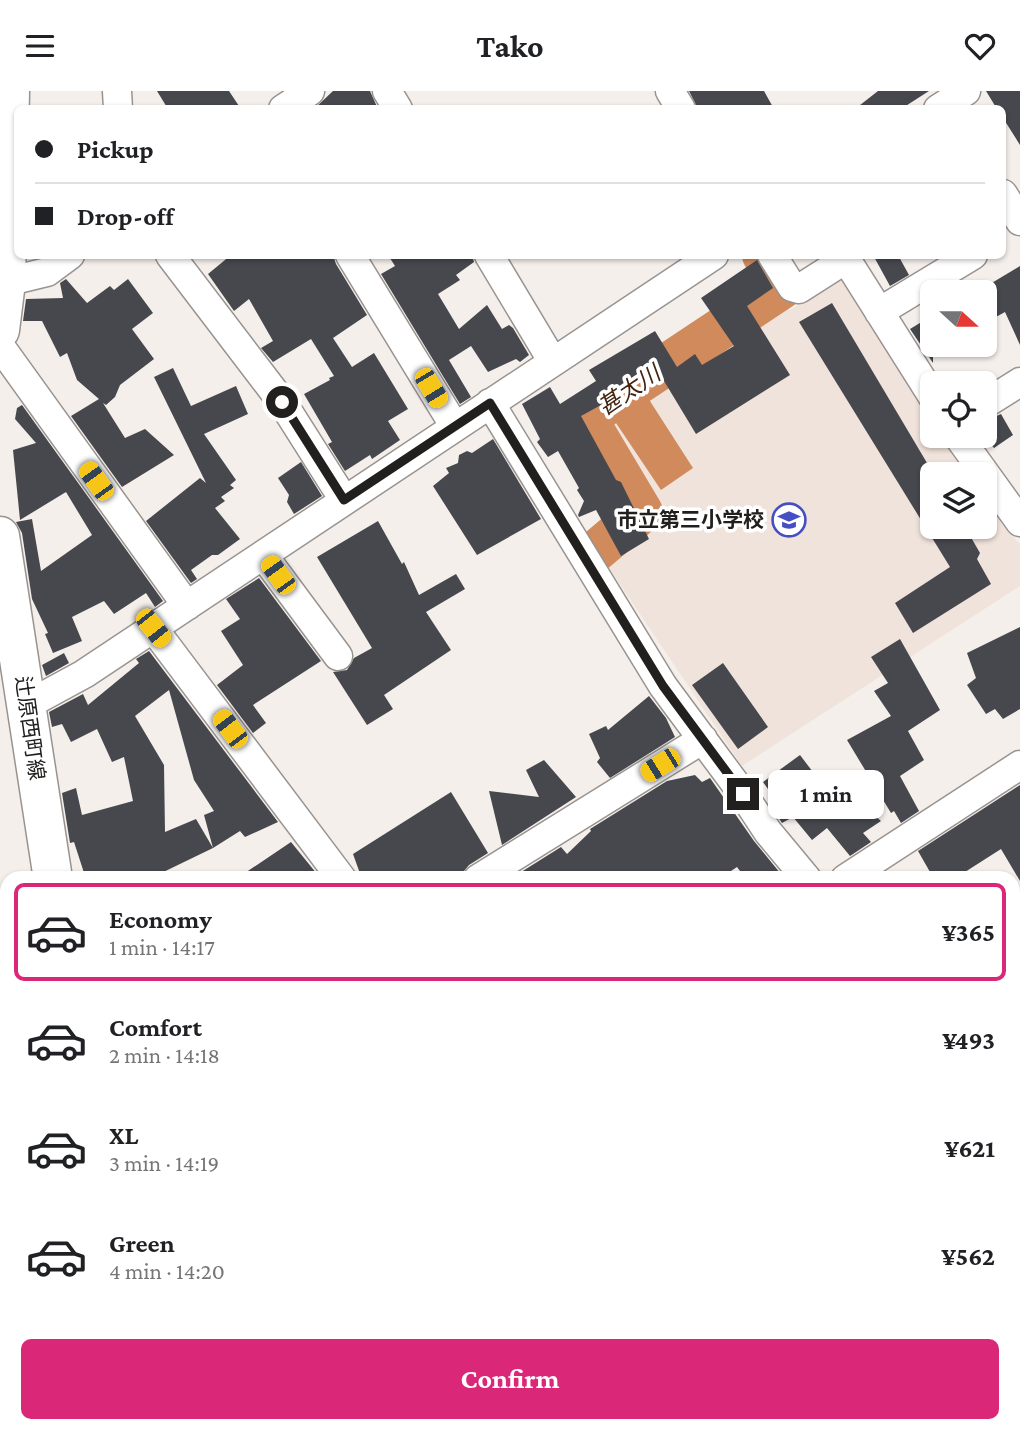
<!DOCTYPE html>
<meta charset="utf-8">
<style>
:root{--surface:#fff;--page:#f6f6f6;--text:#202124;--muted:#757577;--line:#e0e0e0;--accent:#db2777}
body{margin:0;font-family:"Crimson Pro","Noto Sans JP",serif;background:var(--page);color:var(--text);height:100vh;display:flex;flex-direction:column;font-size:26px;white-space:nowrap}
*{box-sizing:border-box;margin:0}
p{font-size:23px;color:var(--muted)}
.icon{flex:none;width:38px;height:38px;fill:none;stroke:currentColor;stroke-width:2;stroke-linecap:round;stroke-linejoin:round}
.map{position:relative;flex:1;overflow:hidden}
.details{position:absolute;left:0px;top:780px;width:1020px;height:562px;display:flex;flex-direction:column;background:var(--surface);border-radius:21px 21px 0 0;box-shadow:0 2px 5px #0004}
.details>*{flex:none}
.hud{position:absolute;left:14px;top:14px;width:992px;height:154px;border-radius:10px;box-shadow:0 2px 5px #0004;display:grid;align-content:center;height:154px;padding:0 21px;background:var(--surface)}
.needle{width:46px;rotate:111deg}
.buttons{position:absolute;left:920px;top:189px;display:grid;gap:14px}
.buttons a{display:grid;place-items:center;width:77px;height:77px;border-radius:10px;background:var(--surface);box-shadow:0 2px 5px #0004;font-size:35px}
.end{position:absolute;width:32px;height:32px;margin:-16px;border:9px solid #22201f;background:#fff;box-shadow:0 0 0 4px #fff}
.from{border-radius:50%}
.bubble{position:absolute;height:49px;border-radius:10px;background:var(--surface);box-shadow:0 2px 5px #0004;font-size:23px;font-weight:700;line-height:49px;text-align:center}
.car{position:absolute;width:21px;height:42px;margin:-21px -10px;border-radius:9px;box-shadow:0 0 5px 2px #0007;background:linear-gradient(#f5c518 24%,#345 0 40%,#f5c518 0 76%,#345 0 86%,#f5c518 0)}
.hud b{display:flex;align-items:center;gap:24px;height:66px;font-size:26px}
.hud b+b{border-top:2px solid var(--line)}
.hud i{width:18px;height:18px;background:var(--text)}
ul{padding:12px 0 0;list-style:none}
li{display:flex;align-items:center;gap:21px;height:98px;margin:0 14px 10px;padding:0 7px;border:4px solid transparent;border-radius:10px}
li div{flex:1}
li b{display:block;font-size:26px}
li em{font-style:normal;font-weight:700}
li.selected{border-color:var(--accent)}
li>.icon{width:63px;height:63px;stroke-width:1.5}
.cta{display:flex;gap:14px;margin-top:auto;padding:14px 21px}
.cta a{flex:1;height:80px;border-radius:10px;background:var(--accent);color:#fff;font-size:28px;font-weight:700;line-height:80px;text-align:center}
header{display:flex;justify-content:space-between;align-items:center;height:91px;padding:0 21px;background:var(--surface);font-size:32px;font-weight:700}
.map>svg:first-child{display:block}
.built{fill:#f0e3db}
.water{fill:#d08a5b}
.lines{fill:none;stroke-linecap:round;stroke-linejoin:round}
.river{stroke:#d08a5b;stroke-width:42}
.building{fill:#47484d}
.street-casing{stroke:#999390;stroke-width:31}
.secondary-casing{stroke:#999390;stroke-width:41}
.primary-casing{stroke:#999390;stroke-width:41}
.street{stroke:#fff;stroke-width:28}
.secondary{stroke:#fff;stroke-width:38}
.primary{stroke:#fff;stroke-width:38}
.route{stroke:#22201f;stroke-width:9}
.labels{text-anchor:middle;stroke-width:7;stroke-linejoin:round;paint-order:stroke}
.poi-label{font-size:21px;font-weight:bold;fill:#22201f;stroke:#fff;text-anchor:end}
.street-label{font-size:21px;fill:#22201f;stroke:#fff}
.water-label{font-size:23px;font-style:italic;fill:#432511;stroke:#fff}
</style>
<header><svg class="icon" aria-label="menu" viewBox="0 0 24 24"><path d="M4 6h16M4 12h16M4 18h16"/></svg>Tako<svg class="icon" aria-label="heart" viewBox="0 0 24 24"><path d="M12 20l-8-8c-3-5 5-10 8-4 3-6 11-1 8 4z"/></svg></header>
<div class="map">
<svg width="1020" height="1342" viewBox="0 0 1020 1342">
<rect width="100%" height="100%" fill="#f5efeb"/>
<path class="built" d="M846,186l87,137v22h13l25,38h-38v53h52v-30l18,29 17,18v42l-278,180 -141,-210 51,-41 -58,-94 187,-128 9,17z"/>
<path class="water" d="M648,307l45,70 -32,22 -47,-70z
M0,831l7,39v465h31l1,7h-39z"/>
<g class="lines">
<path class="river" d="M596,460l46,-39 -56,-94 196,-130 -19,-33"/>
</g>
<path class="building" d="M157,0h72l12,18h-73z
M333,0h37l8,18h-64z
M689,0h75l10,18h-76z
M878,0h51l-28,18h-46z
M986,0h34v54l-17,-27v-9h-6z
M231,164h102l3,9 31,51 -34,23 19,29 22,-14 34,56 -20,12 12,19 -28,19 -2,-4 -25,16 -17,-27 4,-2 -28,-48 26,-14 -1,-2 5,-2 -23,-37 -38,23 -12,-14 12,-7 -24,-42 -15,12 -26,-37z
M388,164h84l2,7 -18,13 4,5 -22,14 21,35 28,-24 15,24 7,-4 4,3 16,27 -9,7 -4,-3 -28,13 -17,-26 -22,14 22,37 -11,7 -79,-130 14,-8z
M873,164h25l11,20 -19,11z
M757,169l16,28 -26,18 43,69 -94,59 -41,-68 -44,28 -1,6 -29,16 35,64 5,2 28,57 -28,17 -25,-46 -17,7 -1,-2 6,-14 -7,-11 2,-2 -21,-37 -10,6 -11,-15 3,-3 -18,-35 28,-17 10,17 36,-23 -7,-11 66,-39 22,36 18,-13 7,11 32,-19 -33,-48z
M1020,175v79l-15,-33 -20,11v-36z
M66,188l21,24 23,-17 4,4 14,-11 25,34 -21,16 22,30 -34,26 -5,12 -9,8 -3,-2 22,35 20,-9 29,26 -52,32 -51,-71 28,-17 -22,-19 -10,-27 -7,4 -18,-36h-19l3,-22 37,-1 -3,-15z
M832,212l101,170v54h32l15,26 -3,6 14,25 -78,49 -18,-30 55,-36 -151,-245z
M933,224v48l-23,-34z
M173,277l18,38 45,-20 12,28 -44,20 32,46 -6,5 4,3 -13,9 4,4 -10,7 25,31 -22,16h-6l-21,15 6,9 -6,4 -45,-62 54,-43 6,5 -52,-106z
M22,314l141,196 -8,6 -9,-14 -32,21 -10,-13 -32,16 10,24 -29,12 -8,-19 3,-1 -16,-34 -10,-66 -6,-11 16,-3 9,52 51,-36 -26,-43 -46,28 -7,-70 23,-7 -21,-24 2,-11z
M1001,323l12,21 -19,13 -9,-11v-16z
M493,348l48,80 -64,36 -44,-69 16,-13 -3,-5 12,-5 1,-8 8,-4 5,2z
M301,371l21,34 -28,18 -7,-12 2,-7 -11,-17z
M378,430l24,43 2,-2 15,33 37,-21 9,15 -39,23 25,38 -67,45 9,14 -26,16 -34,-53 14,-2 7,-12 18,-10 -55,-91z
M259,487l62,83 -68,44 13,18 -13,10 -36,-48 26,-20 -22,-34 19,-12 -14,-20z
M1020,536v82l-17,10 -8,-10 -9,5 -19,-29 9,-7 -9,-25z
M900,548l40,71 -32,21 16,29 -24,16 19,35 -18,12 -7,-12 -3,2 -44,-73 44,-24 -17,-25 14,-8 -17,-26z
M149,560l129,171 -33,15 -5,-6 -27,17 -9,-33 10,-4 -20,-31 -25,-90 -34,26 29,49 1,67 31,-13 17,29 -64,31h-63l-12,-37 -4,1 -8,-50 14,-5 6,27 51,-14 -9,-44 -12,5 -15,-33 -26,13 -9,-18 -10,3 -3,-15 34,-18 5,11 51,-42 -3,-4z
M64,562l5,10 -23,13 -4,-11z
M723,572l45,64 -30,22 -46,-64z
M649,605l17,22 9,19 -65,41 -13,-16 3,-4 -11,-24 17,-8 2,4z
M800,664l22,29 10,-8 49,45 -18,12 8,9 -21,14 -23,-28 -15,12 -19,-23 -11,6 -9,-14 5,-6 -15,-21z
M544,669l32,37 -74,48 -13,-54 50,6 -13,-27z
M695,684l7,7 8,-4 44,63 31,38h-39l-9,-12 -18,12h-209l51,-32 6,7 24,-23 -1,-2 77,-48z
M1020,694v96l-19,-32 -47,30h-20l-16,-28z
M451,701l37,61 -19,12 -5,6 -2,8h-100l-9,-25z
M291,751l26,32 -7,5h-74z"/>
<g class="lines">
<defs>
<path id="street" d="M117,0l1,18
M387,0l11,18
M670,0l11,18
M283,18l27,-18
M938,18l28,-18
M1003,103l17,27
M170,164l112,147 62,98
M350,164l105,172
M489,164l64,107
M772,164l20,32 7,2 47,-30 87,138
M6,191l41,-10 23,-17
M879,221l94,-57
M0,255l187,260
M490,312l173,283 80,108 25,38 39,47
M985,313l35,-22
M958,345l62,86
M263,464l75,101
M153,537l189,251
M27,614l57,-31 630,-419
M478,788l225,-140
M845,788l175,-114
M1013,1117l7,11
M0,1177l7,-2
M656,1335l5,7
M618,1342l13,-7
M861,1342l12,-7"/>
<path id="secondary" d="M0,239l6,-48 4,-191
M0,445l53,343
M103,1335l1,7"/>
<path id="primary" d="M1013,893l7,-5
M260,1342l11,-7"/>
</defs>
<use href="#street" class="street-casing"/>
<use href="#secondary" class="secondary-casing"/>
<use href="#primary" class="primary-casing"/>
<use href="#street" class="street"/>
<use href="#secondary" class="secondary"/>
<use href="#primary" class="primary"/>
</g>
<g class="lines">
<path class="route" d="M282,311l62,98 146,-97 173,283 80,108"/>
</g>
<defs>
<symbol id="school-ring" viewBox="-11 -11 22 22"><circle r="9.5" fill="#fff" stroke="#454ec3" stroke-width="1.5"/><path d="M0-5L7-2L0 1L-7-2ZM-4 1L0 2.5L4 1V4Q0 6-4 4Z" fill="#454ec3"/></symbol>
</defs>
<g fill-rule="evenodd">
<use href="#school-ring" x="770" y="410" width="38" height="38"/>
</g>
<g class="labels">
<g class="poi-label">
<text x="764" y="436">市立第三小学校</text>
</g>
<g class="street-label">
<text transform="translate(30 637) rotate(82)" y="7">辻原西町線</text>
</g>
<g class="water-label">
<text transform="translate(629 299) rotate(-34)" y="8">甚太川</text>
</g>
</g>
</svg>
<div class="buttons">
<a><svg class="needle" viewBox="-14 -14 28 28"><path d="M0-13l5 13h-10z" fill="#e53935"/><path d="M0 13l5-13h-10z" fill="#757577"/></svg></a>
<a><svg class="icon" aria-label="locate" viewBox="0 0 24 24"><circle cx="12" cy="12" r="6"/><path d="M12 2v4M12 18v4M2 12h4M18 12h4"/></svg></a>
<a><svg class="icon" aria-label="layers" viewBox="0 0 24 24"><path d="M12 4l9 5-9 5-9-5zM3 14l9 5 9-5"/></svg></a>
</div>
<i class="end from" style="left:282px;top:311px"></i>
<i class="end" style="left:743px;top:703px"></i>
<div class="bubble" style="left:768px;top:679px;width:116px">1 min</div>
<i class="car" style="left:431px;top:297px;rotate:149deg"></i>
<i class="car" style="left:96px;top:390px;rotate:324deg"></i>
<i class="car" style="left:278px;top:484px;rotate:324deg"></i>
<i class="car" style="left:153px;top:537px;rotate:142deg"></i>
<i class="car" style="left:230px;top:638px;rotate:323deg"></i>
<i class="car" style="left:660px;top:674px;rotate:238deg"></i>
<div class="hud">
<b><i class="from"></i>Pickup</b>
<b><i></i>Drop-off</b>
</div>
<section class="details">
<ul>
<li class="selected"><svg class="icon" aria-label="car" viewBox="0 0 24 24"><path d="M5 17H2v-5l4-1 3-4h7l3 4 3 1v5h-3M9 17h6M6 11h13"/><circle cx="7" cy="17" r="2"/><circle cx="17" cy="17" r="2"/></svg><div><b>Economy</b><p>1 min · 14:17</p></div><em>¥365</em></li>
<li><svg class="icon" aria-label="car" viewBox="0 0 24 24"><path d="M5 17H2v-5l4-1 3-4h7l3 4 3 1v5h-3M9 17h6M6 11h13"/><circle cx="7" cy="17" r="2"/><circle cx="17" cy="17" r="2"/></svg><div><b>Comfort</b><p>2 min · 14:18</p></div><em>¥493</em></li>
<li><svg class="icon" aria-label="car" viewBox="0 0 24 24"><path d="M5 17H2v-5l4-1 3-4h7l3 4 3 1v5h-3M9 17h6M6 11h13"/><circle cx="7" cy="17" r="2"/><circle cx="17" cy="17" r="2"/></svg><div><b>XL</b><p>3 min · 14:19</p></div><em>¥621</em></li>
<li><svg class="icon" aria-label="car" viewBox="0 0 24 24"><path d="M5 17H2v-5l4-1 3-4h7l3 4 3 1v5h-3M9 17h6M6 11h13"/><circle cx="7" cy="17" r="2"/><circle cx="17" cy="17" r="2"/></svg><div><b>Green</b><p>4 min · 14:20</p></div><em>¥562</em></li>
</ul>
<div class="cta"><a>Confirm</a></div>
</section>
</div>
